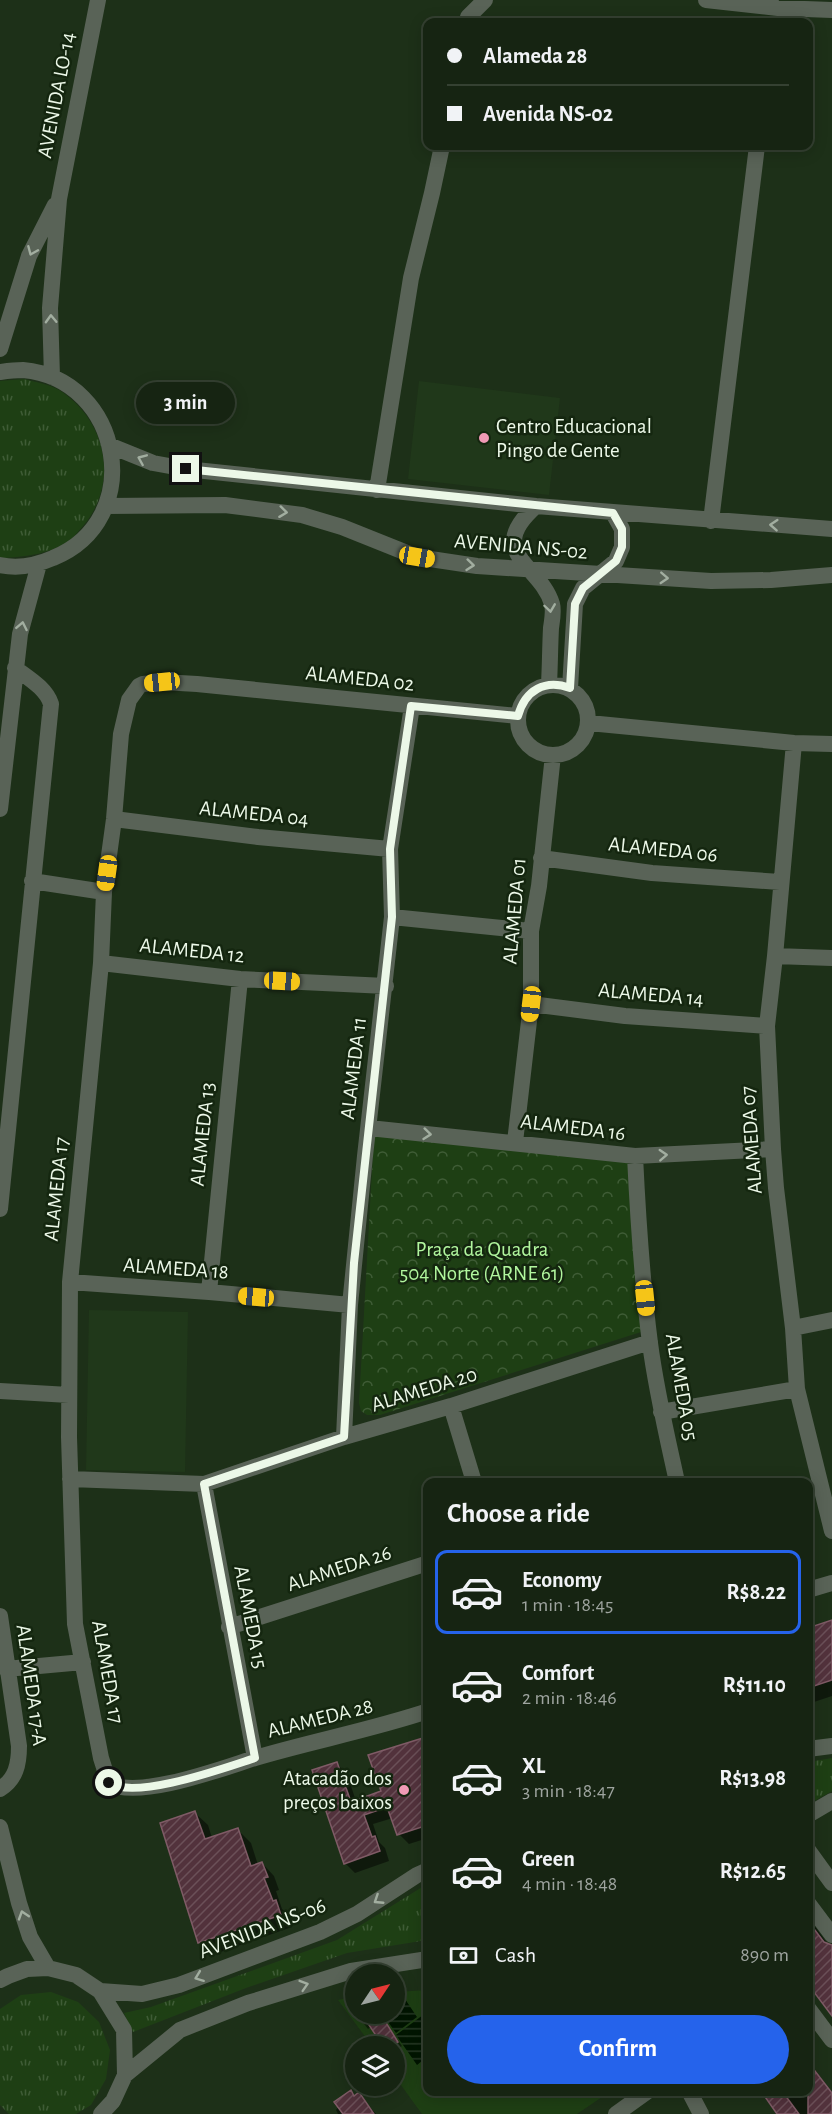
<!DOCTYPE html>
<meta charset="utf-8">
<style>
:root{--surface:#162412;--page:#1f2c1b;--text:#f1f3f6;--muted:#9ea49f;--line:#354132;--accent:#2563eb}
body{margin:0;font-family:"Alegreya Sans",sans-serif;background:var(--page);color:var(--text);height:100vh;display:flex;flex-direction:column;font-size:22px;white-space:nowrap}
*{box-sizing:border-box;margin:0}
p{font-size:20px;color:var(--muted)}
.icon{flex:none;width:33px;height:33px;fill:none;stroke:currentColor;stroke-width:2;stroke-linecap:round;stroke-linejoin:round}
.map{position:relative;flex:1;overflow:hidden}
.panel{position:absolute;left:423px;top:1478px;width:390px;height:618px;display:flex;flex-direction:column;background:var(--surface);border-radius:12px;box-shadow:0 3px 15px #0003,0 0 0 2px var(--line)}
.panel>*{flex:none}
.hud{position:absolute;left:423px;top:18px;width:390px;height:132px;border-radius:12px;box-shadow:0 3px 15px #0003,0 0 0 2px var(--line);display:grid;align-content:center;height:132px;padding:0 24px;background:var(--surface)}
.needle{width:39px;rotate:55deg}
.buttons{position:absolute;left:345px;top:1964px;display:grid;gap:12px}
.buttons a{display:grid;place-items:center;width:60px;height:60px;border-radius:50%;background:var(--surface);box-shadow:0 3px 15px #0003,0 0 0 2px var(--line);font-size:30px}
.end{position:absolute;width:27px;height:27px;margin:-14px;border:8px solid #ecf8e8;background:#111;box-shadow:0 0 0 3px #111}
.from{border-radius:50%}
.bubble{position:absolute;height:42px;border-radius:21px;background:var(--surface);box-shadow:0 3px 15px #0003,0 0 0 2px var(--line);font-size:20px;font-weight:600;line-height:42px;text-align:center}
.car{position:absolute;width:18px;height:36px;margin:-18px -9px;border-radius:8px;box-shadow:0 0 4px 2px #0007;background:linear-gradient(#f5c518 24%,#345 0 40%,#f5c518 0 76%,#345 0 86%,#f5c518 0)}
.hud b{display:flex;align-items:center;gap:21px;height:57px;font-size:22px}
.hud b+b{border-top:2px solid var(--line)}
.hud i{width:15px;height:15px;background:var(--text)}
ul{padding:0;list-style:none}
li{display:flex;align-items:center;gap:18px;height:84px;margin:0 12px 9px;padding:0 12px;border:3px solid transparent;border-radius:12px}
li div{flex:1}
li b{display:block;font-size:22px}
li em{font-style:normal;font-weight:600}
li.current{border-color:var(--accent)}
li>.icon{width:54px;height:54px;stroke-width:1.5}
h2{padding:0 24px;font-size:27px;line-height:72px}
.pay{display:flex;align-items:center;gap:15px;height:66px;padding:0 24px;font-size:22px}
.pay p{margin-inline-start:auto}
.cta{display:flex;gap:12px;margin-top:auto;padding:12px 24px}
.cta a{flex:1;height:69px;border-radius:36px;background:var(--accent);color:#fff;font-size:24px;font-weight:600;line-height:69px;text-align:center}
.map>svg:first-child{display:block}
.built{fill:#20381a}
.grass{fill:url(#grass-tufts)}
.forest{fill:url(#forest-crowns)}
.pitch{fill:#1e3f14}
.water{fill:url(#water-rules)}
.shadow{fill:#0007}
.building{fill:url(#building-hatch);stroke:#7f5b66;stroke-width:1.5}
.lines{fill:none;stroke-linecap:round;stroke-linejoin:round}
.minor{stroke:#596357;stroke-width:16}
.oneway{stroke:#a2aea0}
.route{stroke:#ecf8e8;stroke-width:8}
.poi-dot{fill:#f09ab5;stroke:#14260f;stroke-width:2}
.labels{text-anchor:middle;stroke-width:5;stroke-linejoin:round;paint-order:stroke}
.street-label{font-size:21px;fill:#ecf8e8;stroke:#14260f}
.poi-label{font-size:21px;fill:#ecf8e8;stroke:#14260f;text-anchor:start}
.park-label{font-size:21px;fill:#b1f69e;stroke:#14260f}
</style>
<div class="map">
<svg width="832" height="2114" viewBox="0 0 832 2114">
<defs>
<pattern id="grass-tufts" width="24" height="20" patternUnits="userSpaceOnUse" patternTransform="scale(1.5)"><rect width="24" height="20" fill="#1e3f14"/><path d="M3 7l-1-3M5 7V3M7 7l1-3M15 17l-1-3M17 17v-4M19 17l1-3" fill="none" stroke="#3f5c36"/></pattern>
<pattern id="forest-crowns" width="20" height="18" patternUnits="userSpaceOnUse" patternTransform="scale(1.5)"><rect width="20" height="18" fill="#1e3f14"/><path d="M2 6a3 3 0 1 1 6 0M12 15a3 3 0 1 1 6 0" fill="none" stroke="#3f5c36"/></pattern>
<pattern id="water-rules" width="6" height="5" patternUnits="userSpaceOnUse" patternTransform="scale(1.5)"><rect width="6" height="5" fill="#011500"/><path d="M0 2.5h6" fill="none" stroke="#263825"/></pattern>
<pattern id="building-hatch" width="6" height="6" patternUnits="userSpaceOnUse" patternTransform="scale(1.5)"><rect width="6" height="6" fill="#52323c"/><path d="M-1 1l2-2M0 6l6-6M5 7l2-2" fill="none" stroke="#6b5058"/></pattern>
</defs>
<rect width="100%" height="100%" fill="#1d3018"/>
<path class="built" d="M419,381l141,17 -11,97 -141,-16z
M89,1310l99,2 -3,160 -99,-2z"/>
<path class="grass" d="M24,379c11,3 25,5 35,11 47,30 61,92 24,136 -4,4 -8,10 -12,13 -20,15 -42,17 -66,19l-5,-1v-176z
M832,1758v33l-23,13v-42z
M427,1884v56l-80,13 -101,35 -113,44 -9,-19 27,-6 186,-67z
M51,1992l27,10 21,20 11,28 -4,29 -15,26 -15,9h-67l-9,-9v-96l21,-14z"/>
<path class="forest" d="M374,1135l254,25 13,172 -261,83h-13l-6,-4 -2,-8z"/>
<path class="pitch" d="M427,1990l1,101h183l-34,23h-155l-27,-37 -1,-31h-22l-34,-46 17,-4 1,17h38l1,-21z"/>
<path class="water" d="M405,1999l12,18 -21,16 -13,-18 3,-2h8l1,-6z
M427,2012v45l-10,8 -21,-30z"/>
<path class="shadow" d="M832,1622v74l-24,8v-74z
M422,1739l6,5v94l-19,6 -10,-10 -6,-16 -20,6 6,18 6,6 4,13 -34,12 -10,-10 -8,-99 10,10 9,27 27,-9z
M195,1813l13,12 4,13 26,-8 13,13 7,22 4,-2 12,13 5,14 -3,1 6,18 6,5 4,13 -80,28 -13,-13z
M808,1917l21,29h3v67l-24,-32z
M356,2013h23l23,33 -8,5v-5h-9l-13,-20 -4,3z
M808,2061l24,31v22h-52l-17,-23h45z
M351,2092l4,5 3,-3 18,20h-38l-2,-4z"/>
<path class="building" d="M832,1620v60l-24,8v-60z
M423,1738l5,12v75l-31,10 -10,-28 -23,8 8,22 3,-1 5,15 -36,13 -32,-94 25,-8 14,40 30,-11 -13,-36z
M195,1811l10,28 33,-11 13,38 11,-4 6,15 -4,1 9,23 3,-1 5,15 -83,28 -38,-120z
M811,1925l13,17 8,3v71l-24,-32v-58z
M361,2013h19l18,29 -6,4h-9z
M808,2062l24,31v21h-24z
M351,2090l3,6 5,-4 15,22h-31l-9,-12z
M761,2091h21l17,23h-22z"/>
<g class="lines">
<path class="minor" d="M706,0l72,8 54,2
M467,22l1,-5 17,-17
M0,349l29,-93 26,-51
M0,372c7,-1 16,-2 23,-2 100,9 124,150 30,188 -16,7 -35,11 -53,7
M52,377l-2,-69 9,-109 39,-199
M111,446l42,17 33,6 350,37 296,23
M377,490l34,-212 21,-85 10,-47
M106,506l119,-1 77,10 40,12 75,30 60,9 234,15 60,-1 61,-5
M536,506c-53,47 5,59 16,98 2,7 0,17 -1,24 -1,19 -1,38 -2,56
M711,521l46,-375
M518 720a35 35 0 1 1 70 0a35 35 0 1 1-70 0Z
M570,688l5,-84 8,-16 33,-27 6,-14v-18l-9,-16
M589,723l205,20 38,1
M794,743l-19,213 -8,70 6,123 3,39 17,140 4,61 35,142
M0,809l20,-175 19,-70
M114,819l144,18 132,12
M541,858l111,15 128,9
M32,881l72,11
M392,917l139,14
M775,956l57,2
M101,963l139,16 146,7
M531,1004l94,12 142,10
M369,1128l266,28 138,-7
M515,1142l16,-138v-73l8,-45 14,-131
M635,1156c3,63 7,125 15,187 6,47 17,93 27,139
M0,1209l51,-505c-5,-16 -23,-26 -36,-36
M70,1282l139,10 141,13
M209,1292l31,-313
M793,1328l39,-8
M0,1391l69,4
M451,1406l23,76
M661,1412l136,-23
M344,1437l6,-132 15,-149 27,-239 -2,-68 22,-143
M70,1479l134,5 140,-47 107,-31 199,-64
M204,1484l51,274
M808,1590l24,-7
M0,1616l19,130c0,18 -3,33 -19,43
M229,1627l199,-64
M6,1669l77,-7
M428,1711c-57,19 -116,30 -173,47 -32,10 -117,42 -146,25l-8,-25 -26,-134 -6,-187 1,-155 31,-319 3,-71 10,-73 7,-85 8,-34 10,-14 4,-2 19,-2 35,2 321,32
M808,1749l24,-3
M808,1815l24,-14
M0,1827l19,76 11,34 18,31
M808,1850l24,33
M808,1903l24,32
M0,1980l8,-4 19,-7 21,-1 28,7 24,16 24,39 1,45 -12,26 -12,13
M100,1991l42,3 37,-9 141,-53 37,-18 60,-39 11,-5
M808,2008l24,32
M125,2075l55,-45 68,-27 103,-32 77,-12
M689,2091l12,23
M616,2114l32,-23"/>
</g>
<defs><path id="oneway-chevron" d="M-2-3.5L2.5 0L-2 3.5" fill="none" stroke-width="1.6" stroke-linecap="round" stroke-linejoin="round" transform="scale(1.5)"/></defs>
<g class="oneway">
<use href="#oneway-chevron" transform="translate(32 251) rotate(113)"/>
<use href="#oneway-chevron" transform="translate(51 319) rotate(-92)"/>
<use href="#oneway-chevron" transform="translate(142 459) rotate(-157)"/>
<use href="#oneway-chevron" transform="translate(283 512) rotate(7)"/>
<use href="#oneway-chevron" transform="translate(774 525) rotate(-176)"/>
<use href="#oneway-chevron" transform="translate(470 565) rotate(6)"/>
<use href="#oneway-chevron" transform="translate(664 578) rotate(3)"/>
<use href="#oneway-chevron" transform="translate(550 608) rotate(82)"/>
<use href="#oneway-chevron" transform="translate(22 626) rotate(-79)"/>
<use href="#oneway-chevron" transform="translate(427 1134) rotate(6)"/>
<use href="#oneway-chevron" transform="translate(663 1155) rotate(-3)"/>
<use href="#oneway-chevron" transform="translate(378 1900) rotate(147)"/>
<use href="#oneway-chevron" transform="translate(23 1915) rotate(-108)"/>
<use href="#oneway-chevron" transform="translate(199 1977) rotate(159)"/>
<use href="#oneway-chevron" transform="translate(304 1985) rotate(-17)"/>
</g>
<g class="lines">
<path class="route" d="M109,1783c27,17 115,-15 146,-25l-51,-274 140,-47 10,-174 38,-346 -2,-68 21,-143 107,10c7,-26 27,-37 52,-28l5,-84 8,-16 33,-27 6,-14v-18l-9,-16 -427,-44"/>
</g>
<g class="poi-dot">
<circle cx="484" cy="438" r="6"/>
<circle cx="404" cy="1790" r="6"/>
</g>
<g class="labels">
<g class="street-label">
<text transform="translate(56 95) rotate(-79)" y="7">AVENIDA LO-14</text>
<text transform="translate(521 546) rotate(5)" y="7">AVENIDA NS-02</text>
<text transform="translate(360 678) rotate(6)" y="7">ALAMEDA 02</text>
<text transform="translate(254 813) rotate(6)" y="7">ALAMEDA 04</text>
<text transform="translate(663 849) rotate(6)" y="7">ALAMEDA 06</text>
<text transform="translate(514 911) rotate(-85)" y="7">ALAMEDA 01</text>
<text transform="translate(192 950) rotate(6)" y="7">ALAMEDA 12</text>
<text transform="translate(651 994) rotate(5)" y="7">ALAMEDA 14</text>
<text transform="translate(353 1068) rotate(-83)" y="7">ALAMEDA 11</text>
<text transform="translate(573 1127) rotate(7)" y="7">ALAMEDA 16</text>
<text transform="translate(202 1134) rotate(-84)" y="7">ALAMEDA 13</text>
<text transform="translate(751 1140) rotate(-94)" y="7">ALAMEDA 07</text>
<text transform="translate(56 1189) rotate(-84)" y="7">ALAMEDA 17</text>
<text transform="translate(176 1268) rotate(4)" y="7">ALAMEDA 18</text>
<text transform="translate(682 1387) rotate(80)" y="7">ALAMEDA 05</text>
<text transform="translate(424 1389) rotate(-17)" y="7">ALAMEDA 20</text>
<text transform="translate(339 1568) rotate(-18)" y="7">ALAMEDA 26</text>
<text transform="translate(251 1617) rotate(79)" y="7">ALAMEDA 15</text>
<text transform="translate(108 1672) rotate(80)" y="7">ALAMEDA 17</text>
<text transform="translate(32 1685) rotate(82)" y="7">ALAMEDA 17-A</text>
<text transform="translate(320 1718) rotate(-14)" y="7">ALAMEDA 28</text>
<text transform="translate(262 1928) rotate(-21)" y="7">AVENIDA NS-06</text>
</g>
<g class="poi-label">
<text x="496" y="433">Centro Educacional<tspan x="496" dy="24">Pingo de Gente</tspan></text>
<text x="392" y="1785" text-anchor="end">Atacadão dos<tspan x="392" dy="24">preços baixos</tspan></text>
</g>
<g class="park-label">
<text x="482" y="1256">Praça da Quadra<tspan x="482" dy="24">504 Norte (ARNE 61)</tspan></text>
</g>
</g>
</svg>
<div class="buttons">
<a><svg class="needle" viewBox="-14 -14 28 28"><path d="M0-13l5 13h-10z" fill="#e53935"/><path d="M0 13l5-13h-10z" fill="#9ea49f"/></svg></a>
<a><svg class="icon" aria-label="layers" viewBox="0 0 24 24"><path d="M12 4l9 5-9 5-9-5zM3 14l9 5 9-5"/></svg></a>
</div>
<i class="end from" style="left:109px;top:1783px"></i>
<i class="end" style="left:186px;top:469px"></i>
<div class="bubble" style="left:136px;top:382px;width:99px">3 min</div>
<i class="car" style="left:417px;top:557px;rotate:100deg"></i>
<i class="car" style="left:162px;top:682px;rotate:264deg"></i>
<i class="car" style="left:107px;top:873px;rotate:188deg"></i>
<i class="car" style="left:282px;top:981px;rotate:93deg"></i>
<i class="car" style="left:531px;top:1004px;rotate:187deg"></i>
<i class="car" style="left:256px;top:1297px;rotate:275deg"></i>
<i class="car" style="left:645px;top:1298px;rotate:174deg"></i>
<div class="hud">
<b><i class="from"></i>Alameda 28</b>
<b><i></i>Avenida NS-02</b>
</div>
<section class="panel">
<h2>Choose a ride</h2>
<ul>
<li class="current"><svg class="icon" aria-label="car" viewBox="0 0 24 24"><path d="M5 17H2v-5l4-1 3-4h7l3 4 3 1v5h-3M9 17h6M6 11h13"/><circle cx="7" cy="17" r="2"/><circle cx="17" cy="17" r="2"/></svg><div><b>Economy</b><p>1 min · 18:45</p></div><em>R$8.22</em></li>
<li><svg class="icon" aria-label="car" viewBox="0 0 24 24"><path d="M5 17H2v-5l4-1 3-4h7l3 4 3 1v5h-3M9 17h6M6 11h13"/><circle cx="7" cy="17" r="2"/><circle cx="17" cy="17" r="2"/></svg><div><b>Comfort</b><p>2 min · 18:46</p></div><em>R$11.10</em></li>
<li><svg class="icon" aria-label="car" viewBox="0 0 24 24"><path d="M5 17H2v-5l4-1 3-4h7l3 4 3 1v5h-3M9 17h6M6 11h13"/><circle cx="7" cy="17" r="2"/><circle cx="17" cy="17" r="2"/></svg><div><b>XL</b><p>3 min · 18:47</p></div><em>R$13.98</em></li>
<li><svg class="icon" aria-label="car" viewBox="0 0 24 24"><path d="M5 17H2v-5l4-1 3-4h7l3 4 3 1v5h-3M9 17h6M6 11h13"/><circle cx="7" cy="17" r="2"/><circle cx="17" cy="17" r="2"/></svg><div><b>Green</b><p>4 min · 18:48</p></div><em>R$12.65</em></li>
</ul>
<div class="pay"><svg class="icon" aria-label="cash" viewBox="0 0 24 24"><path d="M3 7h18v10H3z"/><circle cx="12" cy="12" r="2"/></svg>Cash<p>890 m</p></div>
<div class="cta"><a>Confirm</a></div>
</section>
</div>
